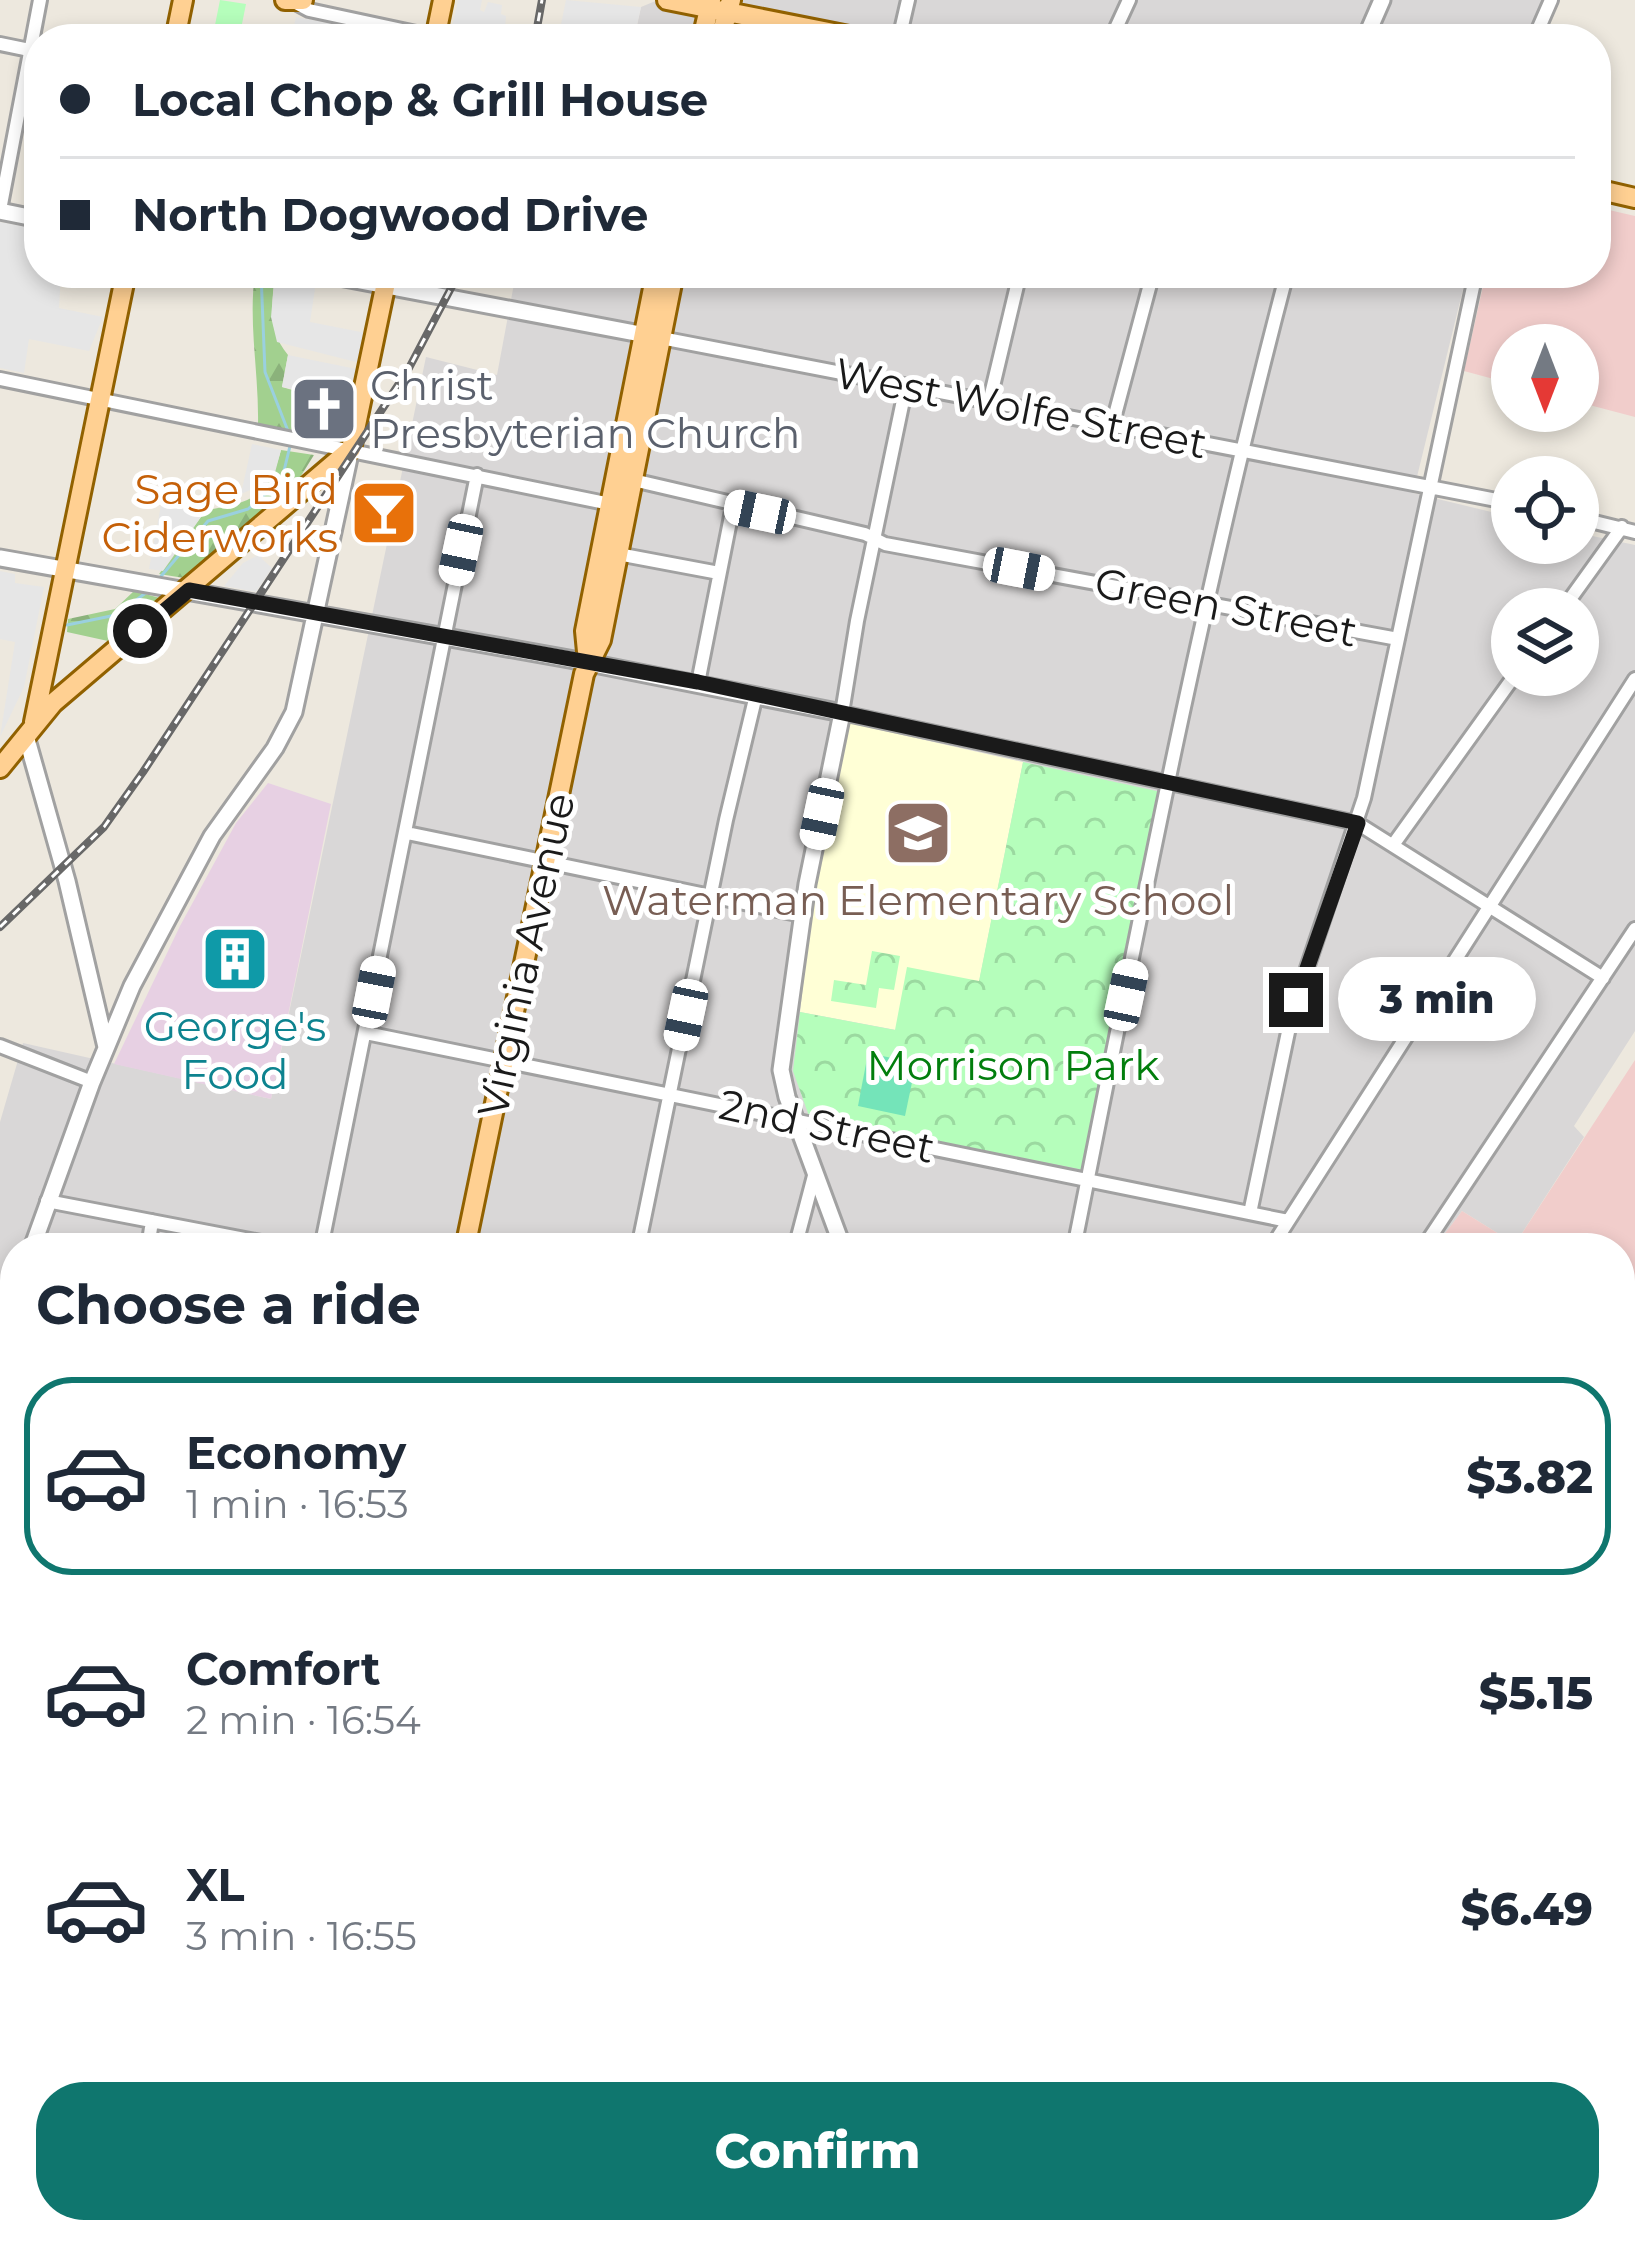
<!DOCTYPE html>
<meta charset="utf-8">
<style>
:root{--surface:#fff;--page:#f2f2f3;--text:#1f2937;--muted:#747a83;--line:#e0e1e3;--accent:#0f766e}
body{margin:0;font-family:Montserrat,sans-serif;background:var(--page);color:var(--text);height:100vh;display:flex;flex-direction:column;font-size:45px;white-space:nowrap}
*{box-sizing:border-box;margin:0}
p{font-size:39px;color:var(--muted)}
.icon{flex:none;width:66px;height:66px;fill:none;stroke:currentColor;stroke-width:2;stroke-linecap:round;stroke-linejoin:round}
.map{position:relative;flex:1;overflow:hidden}
.drawer{position:absolute;left:0px;top:1233px;width:1635px;height:1011px;display:flex;flex-direction:column;background:var(--surface);border-radius:48px 48px 0 0;box-shadow:0 6px 18px #0003}
.drawer>*{flex:none}
.guide{position:absolute;left:24px;top:24px;width:1587px;height:264px;border-radius:48px;box-shadow:0 6px 18px #0003;display:grid;align-content:center;height:264px;padding:0 36px;background:var(--surface)}
.needle{width:78px;rotate:180deg}
.fabs{position:absolute;left:1491px;top:324px;display:grid;gap:24px}
.fabs a{display:grid;place-items:center;width:108px;height:108px;border-radius:50%;background:var(--surface);box-shadow:0 6px 18px #0003;font-size:60px}
.end{position:absolute;width:54px;height:54px;margin:-27px;border:15px solid #1a1a1a;background:#fff;box-shadow:0 0 0 6px #fff}
.from{border-radius:50%}
.bubble{position:absolute;height:84px;border-radius:42px;background:var(--surface);box-shadow:0 6px 18px #0003;font-size:39px;font-weight:800;line-height:84px;text-align:center}
.car{position:absolute;width:36px;height:72px;margin:-36px -18px;border-radius:15px;box-shadow:0 0 9px 3px #0007;background:linear-gradient(#fff 24%,#345 0 40%,#fff 0 76%,#345 0 86%,#fff 0)}
.guide b{display:flex;align-items:center;gap:42px;height:114px;font-size:45px}
.guide b+b{border-top:3px solid var(--line)}
.guide i{width:30px;height:30px;background:var(--text)}
ul{padding:0;list-style:none}
li{display:flex;align-items:center;gap:36px;height:198px;margin:0 24px 18px;padding:0 12px;border:6px solid transparent;border-radius:48px}
li div{flex:1}
li b{display:block;font-size:45px}
li em{font-style:normal;font-weight:800}
li.on{border-color:var(--accent)}
li>.icon{width:108px;height:108px;stroke-width:1.5}
h2{padding:0 36px;font-size:54px;line-height:144px}
.action{display:flex;gap:24px;margin-top:auto;padding:24px 36px}
.action a{flex:1;height:138px;border-radius:48px;background:var(--accent);color:#fff;font-size:48px;font-weight:800;line-height:138px;text-align:center}
.map>svg:first-child{display:block}
.residential{fill:#d9d7d7;fill-rule:evenodd}
.commercial{fill:#f1cdcb}
.industrial{fill:#e7d0e3}
.education{fill:#ffffd6}
.forest{fill:url(#forest-firs)}
.park{fill:url(#park-crowns)}
.pitch{fill:#74e4b9}
.parking{fill:#e6e6e6}
.lines{fill:none;stroke-linecap:round;stroke-linejoin:round}
.stream{stroke:#9ad0df;stroke-width:3}
.minor-casing{stroke:#a1a1a1;stroke-width:18}
.tertiary-casing{stroke:#a1a1a1;stroke-width:21}
.primary-casing{stroke:#916100;stroke-width:24}
.minor{stroke:#fff;stroke-width:12}
.tertiary{stroke:#fff;stroke-width:15}
.primary{stroke:#ffd092;stroke-width:18}
.rail-casing{stroke:#686868;stroke-width:8}
.rail{stroke:#fff;stroke-width:3;stroke-dasharray:9;stroke-linecap:butt}
.route{stroke:#1a1a1a;stroke-width:15}
.labels{text-anchor:middle;stroke-width:10;stroke-linejoin:round;paint-order:stroke}
.worship-label{font-size:42px;fill:#5b616d;stroke:#fff;text-anchor:start}
.street-label{font-size:42px;fill:#1a1a1a;stroke:#fff}
.food-label{font-size:42px;fill:#c56008;stroke:#fff;text-anchor:end}
.education-label{font-size:42px;fill:#785e54;stroke:#fff}
.culture-label{font-size:42px;fill:#0d838f;stroke:#fff}
.park-label{font-size:42px;fill:#027e0d;stroke:#fff}
</style>
<div class="map">
<svg width="1635" height="2243" viewBox="0 0 1635 2243">
<defs>
<pattern id="forest-firs" width="22" height="20" patternUnits="userSpaceOnUse" patternTransform="scale(3)"><rect width="22" height="20" fill="#a2d08f"/><path d="M5 1l3.5 6h-7zM16 11l3.5 6h-7z" fill="#8bb27b"/></pattern>
<pattern id="park-crowns" width="20" height="18" patternUnits="userSpaceOnUse" patternTransform="scale(3)"><rect width="20" height="18" fill="#b5febb"/><path d="M2 6a3 3 0 1 1 6 0M12 15a3 3 0 1 1 6 0" fill="none" stroke="#9bd9a0"/></pattern>
</defs>
<rect width="100%" height="100%" fill="#ede8de"/>
<path class="residential" d="M658,0h900l-18,39h-906l7,-32z
M516,273h951l-54,220 99,24v26h66v-10l57,12v486l-61,95 10,11 -69,107 -53,-33 -28,37h-1419v564l-15,-9v-681l23,-79 248,56 155,-742 71,18zM1512,609h66v66h-66z
M451,2229h730l5,14h-736z"/>
<path class="commercial" d="M1596,207l39,9v201l-57,-15v-57h-66v39l-48,-13 22,-98h110z
M1635,1060v240l-15,21v-73h-186l28,-37 53,33z"/>
<path class="industrial" d="M268,783l63,21 -60,295 -157,-35 66,-138 56,-103z
M290,2229h55l3,14h-103z"/>
<path class="education" d="M849,723l174,39 -44,220 -83,48 -96,-18 12,-107z"/>
<path class="forest" d="M255,273h20c-3,31 -8,57 13,82l-6,32 21,6 -4,21 28,9 -5,14 -64,-13c1,-51 -10,-101 -3,-151z
M281,450l33,5 -15,24 -108,94 -7,5 -25,-4 47,-64c47,-7 63,-14 75,-60z
M134,591l26,7 -52,43 -41,-9 1,-13 47,-10z
M1635,1332v90c-16,-33 -21,-59 0,-90z
M1635,1527v514l-15,-11v-483z"/>
<path class="park" d="M220,0l26,4 -7,35 -26,-4z
M1023,762l138,30 -77,378 -275,-54 -16,-45 7,-59 95,18 12,-63 72,14z
M872,951l28,5 -6,34 -15,-2 -3,20 -45,-7 3,-21 32,5z"/>
<path class="pitch" d="M868,1053l48,10 -11,53 -47,-10z"/>
<path class="parking" d="M458,0h24l-2,10 4,2 4,-10 14,3 -1,9 5,2 -2,23h-54z
M566,0l75,7 -7,32h-76z
M296,17l121,22h-126z
M0,222l39,7v44h22l-2,35 44,9 -14,34 -60,-12 -5,34 -24,-5z
M275,273l41,9 -6,40 56,11 -6,30 -83,-21 -6,-25z
M288,355l73,15 -7,32 -72,-15z
M252,444l29,6 -8,30 -32,14z
M162,500l44,10 -43,61 -14,-2z
M262,553v6l10,9 -16,24 -32,-6 19,-23z
M0,571l15,3v9l29,4 -20,100 -24,50 15,-95 -15,-3z"/>
<g class="lines">
<path class="stream" d="M261,273l4,99 23,59
M157,581l51,-60 40,-12 34,-30 8,-33
M67,625l49,-10 31,-23"/>
<defs>
<path id="minor" d="M294,2l15,8 126,27
M899,39l9,-39
M1111,39l18,-39
M1534,39l17,-39
M0,44l39,8
M0,210l40,-210
M661,338l851,165
M0,379l615,126
M906,386l-49,235 -15,92 515,110 246,155
M989,403l31,-130
M1112,426l41,-153
M633,480l232,54 20,10 513,95
M1578,518l57,14
M618,554l101,19
M1563,609l59,-82
M698,683l35,-177
M407,833l395,82
M1393,845l122,-170
M366,1033l922,188
M0,1046l92,36
M47,1201l245,47
M1250,1213l42,-200 72,-215 112,-525
M1425,1245l210,-316
M148,1248l4,-27
M321,1248l156,-773
M638,1248l88,-428 30,-125
M795,1248l20,-76
M1074,1248c65,-326 128,-654 213,-975
M1271,1248l364,-569
M0,1578l15,4
M1620,2214l15,3
M631,2229l12,14
M953,2229l20,14
M1294,2229l4,14
M569,2243l20,-14
M749,2243l10,-14
M1388,2243l2,-14"/>
<path id="tertiary" d="M1365,39l17,-39
M0,211l39,8
M318,273l333,63
M0,558l569,101 273,54 -35,171 -26,186 6,27 56,151
M26,736l41,145 39,166
M32,1248l60,-166 40,-96 80,-150 63,-88 19,-36 57,-263
M1620,1334l15,-21
M0,1391l15,-75
M0,1786l15,11
M1193,2229l5,14"/>
<path id="primary" d="M285,0h18
M667,0l197,39
M175,39l8,-39
M435,39l8,-39
M702,39l9,-39
M720,39l11,-39
M1596,189l39,9
M588,662l-3,-31 71,-358
M34,722l92,-449
M0,768l53,-65 298,-254 37,-176
M465,1248l119,-574 17,-34 73,-367
M358,2229l4,14"/>
</defs>
<use href="#minor" class="minor-casing"/>
<use href="#tertiary" class="tertiary-casing"/>
<use href="#primary" class="primary-casing"/>
<use href="#minor" class="minor"/>
<use href="#tertiary" class="tertiary"/>
<use href="#primary" class="primary"/>
<defs>
<path id="rail" d="M535,39l7,-39
M0,927l104,-100 39,-55 265,-402 51,-97
M0,2000l15,19
M167,2229l8,14"/>
</defs>
<use href="#rail" class="rail-casing"/>
<use href="#rail" class="rail"/>
</g>
<g class="lines">
<path class="route" d="M140,631l49,-41 509,92 660,141 -62,177"/>
</g>
<defs>
<symbol id="church-square" viewBox="-11 -11 22 22"><rect x="-9" y="-9" width="18" height="18" rx="4" fill="#6b7280" stroke="#fff"/><path d="M-1.2-6h2.4v3.5h3.3v2.4h-3.3V6h-2.4V-.1h-3.3v-2.4h3.3Z" fill="#fff"/></symbol>
<symbol id="bar-square" viewBox="-11 -11 22 22"><rect x="-9" y="-9" width="18" height="18" rx="4" fill="#e8710a" stroke="#fff"/><path d="M-6-5H6L.8 .8V4.5H3.5V6h-7V4.5H-.8V.8Z" fill="#fff"/></symbol>
<symbol id="school-square" viewBox="-11 -11 22 22"><rect x="-9" y="-9" width="18" height="18" rx="4" fill="#8d6e63" stroke="#fff"/><path d="M0-5L7-2L0 1L-7-2ZM-4 1L0 2.5L4 1V4Q0 6-4 4Z" fill="#fff"/></symbol>
<symbol id="building-square" viewBox="-11 -11 22 22"><rect x="-9" y="-9" width="18" height="18" rx="4" fill="#0f9aa8" stroke="#fff"/><path d="M-4-6H4V6H1V3H-1V6H-4ZM-2.5-4.3h1.7v1.8h-1.7ZM.8-4.3h1.7v1.8H.8ZM-2.5-1h1.7V.8h-1.7ZM.8-1h1.7V.8H.8Z" fill="#fff"/></symbol>
</defs>
<g fill-rule="evenodd">
<use href="#church-square" x="286" y="371" width="76" height="76"/>
<use href="#bar-square" x="346" y="475" width="76" height="76"/>
<use href="#school-square" x="880" y="795" width="76" height="76"/>
<use href="#building-square" x="197" y="921" width="76" height="76"/>
</g>
<g class="labels">
<g class="worship-label">
<text x="370" y="400">Christ<tspan x="370" dy="48">Presbyterian Church</tspan></text>
</g>
<g class="street-label">
<text transform="translate(1021 408) rotate(11)" y="15">West Wolfe Street</text>
<text transform="translate(1226 607) rotate(11)" y="15">Green Street</text>
<text transform="translate(526 955) rotate(-78)" y="15">Virginia Avenue</text>
<text transform="translate(827 1126) rotate(12)" y="15">2nd Street</text>
</g>
<g class="food-label">
<text x="338" y="504">Sage Bird<tspan x="338" dy="48">Ciderworks</tspan></text>
</g>
<g class="education-label">
<text x="918" y="915">Waterman Elementary School</text>
</g>
<g class="culture-label">
<text x="235" y="1041">George's<tspan x="235" dy="48">Food</tspan></text>
</g>
<g class="park-label">
<text x="1013" y="1080">Morrison Park</text>
</g>
</g>
</svg>
<div class="fabs">
<a><svg class="needle" viewBox="-14 -14 28 28"><path d="M0-13l5 13h-10z" fill="#e53935"/><path d="M0 13l5-13h-10z" fill="#747a83"/></svg></a>
<a><svg class="icon" aria-label="locate" viewBox="0 0 24 24"><circle cx="12" cy="12" r="6"/><path d="M12 2v4M12 18v4M2 12h4M18 12h4"/></svg></a>
<a><svg class="icon" aria-label="layers" viewBox="0 0 24 24"><path d="M12 4l9 5-9 5-9-5zM3 14l9 5 9-5"/></svg></a>
</div>
<i class="end from" style="left:140px;top:631px"></i>
<i class="end" style="left:1296px;top:1000px"></i>
<div class="bubble" style="left:1338px;top:957px;width:198px">3 min</div>
<i class="car" style="left:760px;top:512px;rotate:282deg"></i>
<i class="car" style="left:461px;top:550px;rotate:192deg"></i>
<i class="car" style="left:1019px;top:569px;rotate:101deg"></i>
<i class="car" style="left:822px;top:814px;rotate:192deg"></i>
<i class="car" style="left:374px;top:992px;rotate:11deg"></i>
<i class="car" style="left:1126px;top:995px;rotate:12deg"></i>
<i class="car" style="left:686px;top:1015px;rotate:192deg"></i>
<div class="guide">
<b><i class="from"></i>Local Chop &amp; Grill House</b>
<b><i></i>North Dogwood Drive</b>
</div>
<section class="drawer">
<h2>Choose a ride</h2>
<ul>
<li class="on"><svg class="icon" aria-label="car" viewBox="0 0 24 24"><path d="M5 17H2v-5l4-1 3-4h7l3 4 3 1v5h-3M9 17h6M6 11h13"/><circle cx="7" cy="17" r="2"/><circle cx="17" cy="17" r="2"/></svg><div><b>Economy</b><p>1 min · 16:53</p></div><em>$3.82</em></li>
<li><svg class="icon" aria-label="car" viewBox="0 0 24 24"><path d="M5 17H2v-5l4-1 3-4h7l3 4 3 1v5h-3M9 17h6M6 11h13"/><circle cx="7" cy="17" r="2"/><circle cx="17" cy="17" r="2"/></svg><div><b>Comfort</b><p>2 min · 16:54</p></div><em>$5.15</em></li>
<li><svg class="icon" aria-label="car" viewBox="0 0 24 24"><path d="M5 17H2v-5l4-1 3-4h7l3 4 3 1v5h-3M9 17h6M6 11h13"/><circle cx="7" cy="17" r="2"/><circle cx="17" cy="17" r="2"/></svg><div><b>XL</b><p>3 min · 16:55</p></div><em>$6.49</em></li>
</ul>
<div class="action"><a>Confirm</a></div>
</section>
</div>
